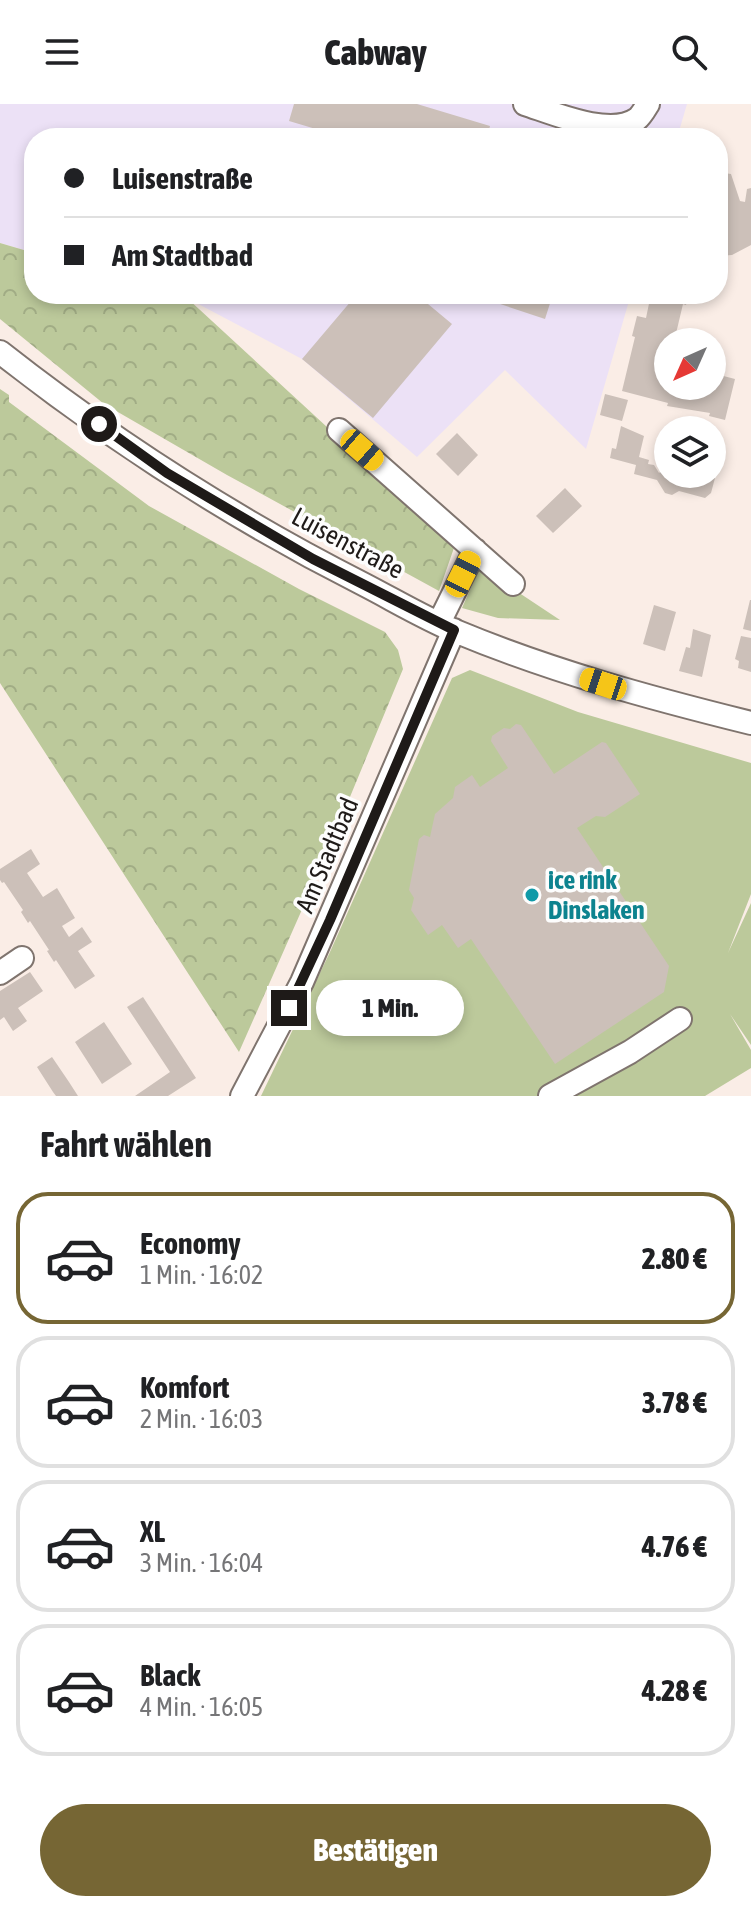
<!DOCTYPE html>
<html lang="de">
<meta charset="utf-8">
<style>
:root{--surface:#fff;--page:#f2f2f2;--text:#202124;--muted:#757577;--line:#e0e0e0;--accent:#766634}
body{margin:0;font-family:"Asap Condensed",sans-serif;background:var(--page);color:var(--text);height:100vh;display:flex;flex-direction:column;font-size:30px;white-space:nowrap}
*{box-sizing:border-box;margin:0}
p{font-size:26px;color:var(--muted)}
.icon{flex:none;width:44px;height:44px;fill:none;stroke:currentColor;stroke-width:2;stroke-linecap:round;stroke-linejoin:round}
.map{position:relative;height:992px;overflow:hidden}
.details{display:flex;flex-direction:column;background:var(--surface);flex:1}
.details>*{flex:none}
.banner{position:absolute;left:24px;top:24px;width:704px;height:176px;border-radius:32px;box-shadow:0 4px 12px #0003;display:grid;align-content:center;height:176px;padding:0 40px;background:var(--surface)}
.needle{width:52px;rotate:225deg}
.buttons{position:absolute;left:654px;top:224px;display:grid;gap:16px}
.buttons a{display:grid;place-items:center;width:72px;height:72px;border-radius:50%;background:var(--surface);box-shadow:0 4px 12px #0003;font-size:40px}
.end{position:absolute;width:36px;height:36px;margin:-18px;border:10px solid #1e1a18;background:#fff;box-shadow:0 0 0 4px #fff}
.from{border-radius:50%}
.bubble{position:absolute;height:56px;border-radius:28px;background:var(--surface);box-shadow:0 4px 12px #0003;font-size:26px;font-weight:800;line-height:56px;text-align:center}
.car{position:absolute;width:24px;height:48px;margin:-24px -12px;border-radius:10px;box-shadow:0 0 6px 2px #0007;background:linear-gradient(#f5c518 24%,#345 0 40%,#f5c518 0 76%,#345 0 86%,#f5c518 0)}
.banner b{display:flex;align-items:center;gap:28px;height:76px;font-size:30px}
.banner b+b{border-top:2px solid var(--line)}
.banner i{width:20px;height:20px;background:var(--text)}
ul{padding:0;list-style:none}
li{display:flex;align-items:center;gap:24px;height:132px;margin:0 16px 12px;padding:0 24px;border:4px solid var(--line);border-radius:32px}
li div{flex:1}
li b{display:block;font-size:30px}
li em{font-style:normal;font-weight:800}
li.active{border-color:var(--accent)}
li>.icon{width:72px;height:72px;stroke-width:1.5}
h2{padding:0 40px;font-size:36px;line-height:96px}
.primary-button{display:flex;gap:16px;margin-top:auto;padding:16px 40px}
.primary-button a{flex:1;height:92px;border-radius:48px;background:var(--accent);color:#fff;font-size:32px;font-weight:800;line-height:92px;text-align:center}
header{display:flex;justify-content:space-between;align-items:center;height:104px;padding:0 40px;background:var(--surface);font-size:36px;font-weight:800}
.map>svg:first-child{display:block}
.industrial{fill:#ece1f6}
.grass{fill:#bcc99b}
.forest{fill:url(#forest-crowns)}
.building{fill:#ccc0b9}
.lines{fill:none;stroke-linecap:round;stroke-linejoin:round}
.minor-casing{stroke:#7f746e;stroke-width:26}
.minor{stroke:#fff;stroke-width:22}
.route{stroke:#1e1a18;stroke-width:10}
.culture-dot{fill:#0f9aa8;stroke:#fdfdfd;stroke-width:3}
.labels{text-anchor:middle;stroke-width:7;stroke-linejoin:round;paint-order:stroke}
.street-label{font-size:26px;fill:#1e1a18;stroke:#fdfdfd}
.culture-label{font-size:26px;font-weight:bold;fill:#0d838f;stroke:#fdfdfd;text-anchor:start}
</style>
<header><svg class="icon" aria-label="menu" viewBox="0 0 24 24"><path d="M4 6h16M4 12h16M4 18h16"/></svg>Cabway<svg class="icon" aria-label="search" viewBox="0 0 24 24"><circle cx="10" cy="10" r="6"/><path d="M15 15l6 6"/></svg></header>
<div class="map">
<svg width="751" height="992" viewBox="0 0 751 992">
<defs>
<pattern id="forest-crowns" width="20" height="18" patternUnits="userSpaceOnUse" patternTransform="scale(2)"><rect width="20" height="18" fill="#bcc99b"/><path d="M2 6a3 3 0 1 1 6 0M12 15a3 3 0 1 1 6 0" fill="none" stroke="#a1ac85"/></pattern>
</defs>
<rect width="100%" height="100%" fill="#faede6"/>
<path class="industrial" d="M0,0h687l-10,34h-643v115l-34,-10z
M174,190h457l-45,155 -81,-79 -88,87 -115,-98 -115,-61z"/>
<path class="grass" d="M480,463l80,53 -62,-2 -36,-10z
M470,566l108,42 173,51v131l-23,59 23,-50v142l-21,-31 21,36v18l-46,28h-444l69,-144 122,-274z"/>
<path class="forest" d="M0,139l34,10v41h140l13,4 268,247 -16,46 -212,-116 -123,-71 -104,-85z
M0,285l9,6v7l140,104 150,83 86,43 13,18 5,19 -80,193 -84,190 -239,-369z"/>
<path class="building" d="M294,0h123l73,22 -3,12h-141l-57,-17z
M718,68l13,2 9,27 5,1 2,-13 4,-1v57l-19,10 -14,1z
M357,190h59l36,30 -79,94 -71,-59z
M470,190h83l-8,25z
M651,190h38l-3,11 -3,-1 -9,38h-6v44h44v-13l23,6 -10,41 -16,-4 1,-3 -43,-7 1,-3 -46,-12 13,-54 -3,-1 5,-20 9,2z
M605,290l23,6 -6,21 -22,-6z
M621,322l23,10 -5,21 10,3 -1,4 6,1 5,8 6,-5 2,-9 1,15h45l2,4 -4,15 -6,5 -26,-7 -7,4 -7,-2 -8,-13 -23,-6 2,-9 -26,-7 2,-10 4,1z
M457,329l21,22 -20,21 -22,-22z
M565,384l17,18 -29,27 -17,-17z
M750,496h1v31l-8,-2z
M654,501l22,7 -11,39 -22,-7z
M693,525l18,6 -9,42 -23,-6 7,-24 4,1z
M741,532l10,2v34l-13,-4 1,-7 -4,-2z
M516,620l5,1 33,49 48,-32 4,1 34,51 -35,23 -9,-1 -19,12 92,138 -5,26 -109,72 -84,-125 -13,9 -16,-23 -14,10 -17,-25 3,-12 -5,-8 10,-51 5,-4 6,2 5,-23 18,-16 2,-11 17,-12 8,12 28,-19 -17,-27 1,-5 12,-8 6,1z
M31,745l9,15 -13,9 16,24 14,-9 18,30 -13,8 7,11 13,-10 10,15 -14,9 17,25 -20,13 -19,-29 -2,2 -7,-11 2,-1 -19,-29 -2,2 -7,-11 2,-2 -19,-28 -2,1 -2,-3v-11z
M30,868l13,19 -25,17 9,13 -14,10 -9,-14 -4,3v-29z
M143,893l53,81 -28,18h-33l35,-24 -43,-65z
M104,918l28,42 -30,20 -27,-42z
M52,953l17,25 9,14h-22l-3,-4 -16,-25z"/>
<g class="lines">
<defs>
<path id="minor" d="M525,0c28,9 85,34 112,15 4,-3 8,-10 11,-15
M0,248c113,89 235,167 363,232 31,16 61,34 92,47 96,40 195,67 296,92
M339,326l174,154
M439,519l36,-73
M0,869l22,-15
M242,992l60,-114 152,-352
M550,992l80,-44 50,-33"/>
</defs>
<use href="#minor" class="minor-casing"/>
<use href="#minor" class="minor"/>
</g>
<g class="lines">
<path class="route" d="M99,320l68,49 146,86 141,71 -124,290 -41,88"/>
</g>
<circle class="culture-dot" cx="532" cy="791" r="8"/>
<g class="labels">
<g class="street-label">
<text transform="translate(348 439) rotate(28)" y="9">Luisenstraße</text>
<text transform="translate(327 751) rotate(-67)" y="9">Am Stadtbad</text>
</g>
<g class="culture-label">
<text x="548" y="785">ice rink<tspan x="548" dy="30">Dinslaken</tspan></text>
</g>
</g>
</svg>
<div class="buttons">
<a><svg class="needle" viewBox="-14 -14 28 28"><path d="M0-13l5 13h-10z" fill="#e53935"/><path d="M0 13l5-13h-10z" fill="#757577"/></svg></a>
<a><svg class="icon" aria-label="layers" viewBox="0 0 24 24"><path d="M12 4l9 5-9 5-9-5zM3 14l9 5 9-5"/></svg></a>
</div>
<i class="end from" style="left:99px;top:320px"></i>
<i class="end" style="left:289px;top:904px"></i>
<div class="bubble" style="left:316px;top:876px;width:148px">1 Min.</div>
<i class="car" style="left:362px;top:346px;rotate:131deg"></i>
<i class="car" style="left:463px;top:470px;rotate:26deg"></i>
<i class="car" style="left:603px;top:580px;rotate:288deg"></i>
<div class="banner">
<b><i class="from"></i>Luisenstraße</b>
<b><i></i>Am Stadtbad</b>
</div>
</div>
<section class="details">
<h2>Fahrt wählen</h2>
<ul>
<li class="active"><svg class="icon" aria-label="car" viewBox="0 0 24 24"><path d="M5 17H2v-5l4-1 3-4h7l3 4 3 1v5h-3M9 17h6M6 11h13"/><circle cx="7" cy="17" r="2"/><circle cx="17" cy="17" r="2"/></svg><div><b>Economy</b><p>1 Min. · 16:02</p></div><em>2.80 €</em></li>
<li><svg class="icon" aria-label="car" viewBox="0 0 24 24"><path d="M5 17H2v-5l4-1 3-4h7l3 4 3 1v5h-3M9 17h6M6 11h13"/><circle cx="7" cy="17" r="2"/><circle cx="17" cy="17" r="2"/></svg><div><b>Komfort</b><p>2 Min. · 16:03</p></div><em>3.78 €</em></li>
<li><svg class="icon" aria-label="car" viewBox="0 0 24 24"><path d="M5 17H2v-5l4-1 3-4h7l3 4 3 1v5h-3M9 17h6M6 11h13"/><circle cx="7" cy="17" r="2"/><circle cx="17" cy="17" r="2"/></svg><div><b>XL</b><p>3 Min. · 16:04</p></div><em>4.76 €</em></li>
<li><svg class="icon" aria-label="car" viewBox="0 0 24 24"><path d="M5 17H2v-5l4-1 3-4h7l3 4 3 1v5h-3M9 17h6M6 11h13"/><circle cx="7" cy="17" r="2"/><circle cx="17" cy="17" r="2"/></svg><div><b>Black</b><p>4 Min. · 16:05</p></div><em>4.28 €</em></li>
</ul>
<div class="primary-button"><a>Bestätigen</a></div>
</section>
